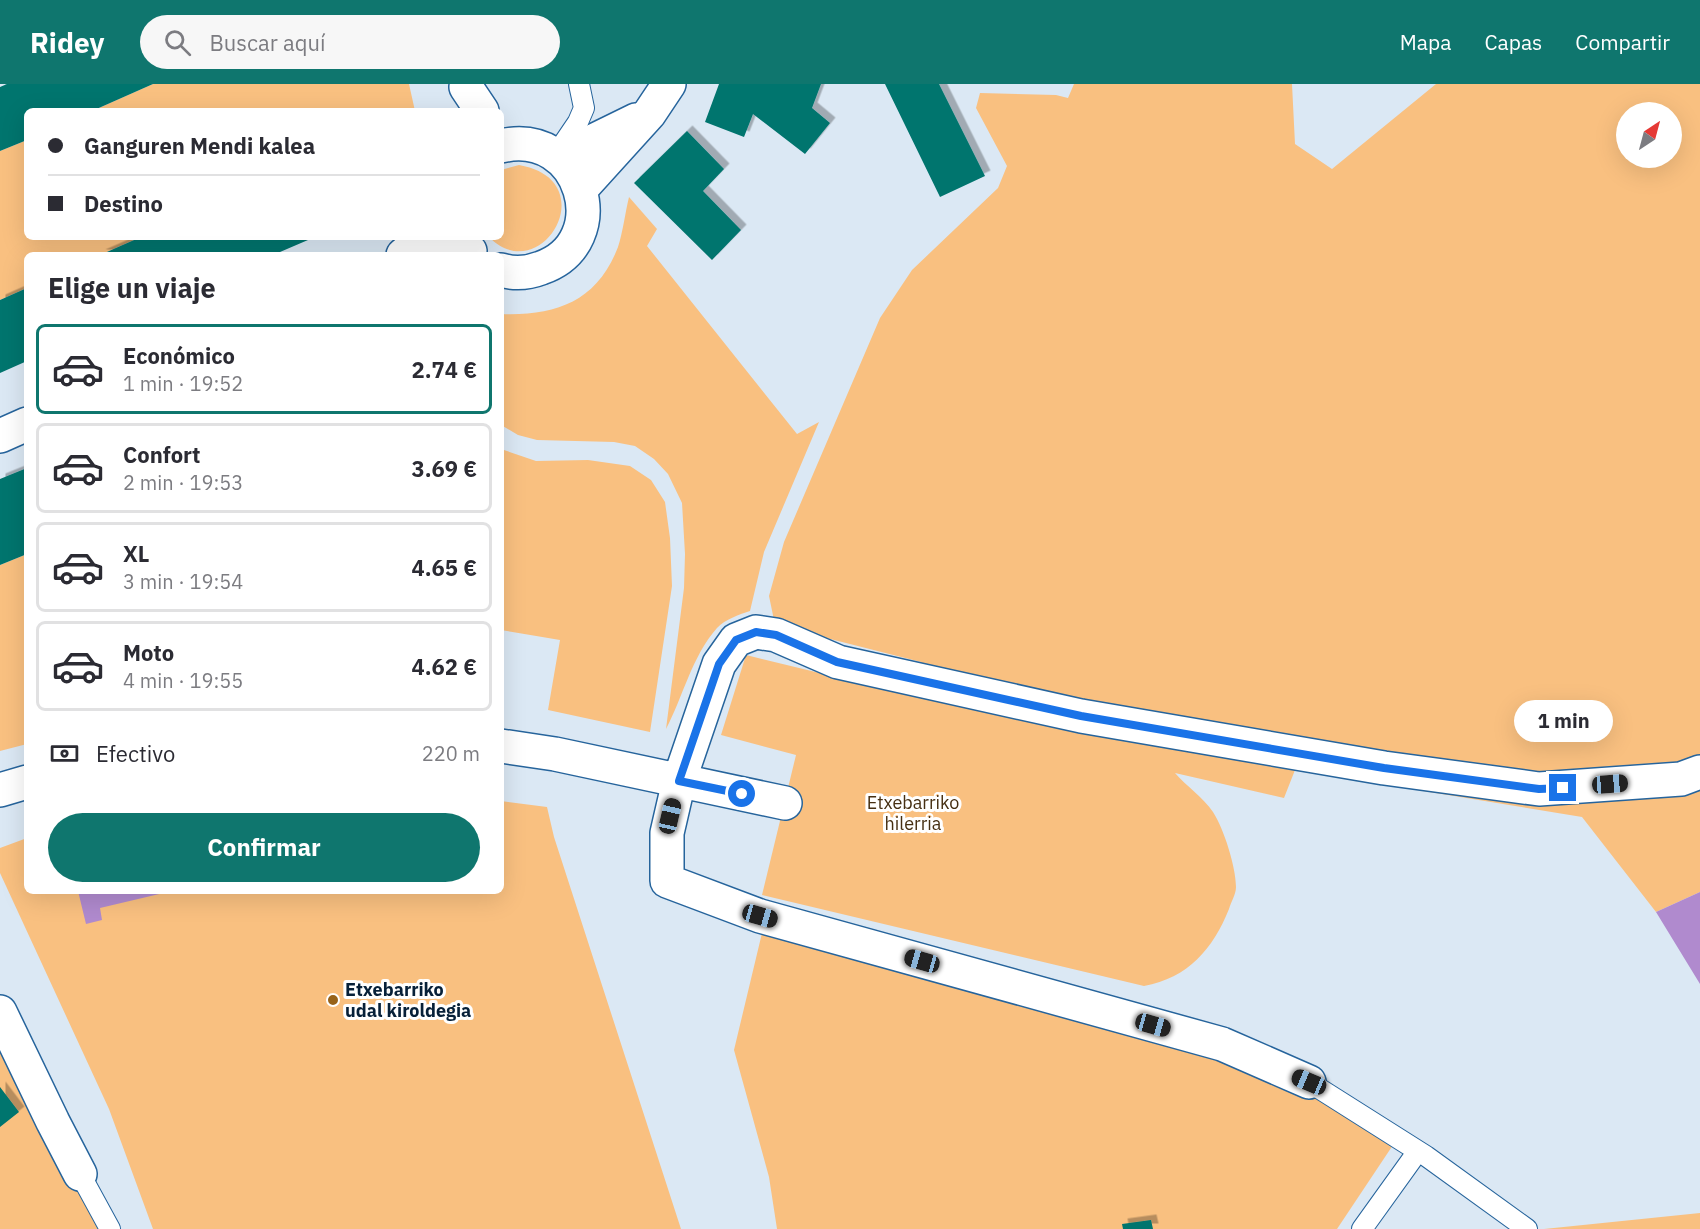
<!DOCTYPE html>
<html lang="es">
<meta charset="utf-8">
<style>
:root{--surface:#fff;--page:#f7f7f7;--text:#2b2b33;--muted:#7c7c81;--line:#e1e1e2;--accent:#0f766e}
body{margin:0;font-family:"IBM Plex Sans",sans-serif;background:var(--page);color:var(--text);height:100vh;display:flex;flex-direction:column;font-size:22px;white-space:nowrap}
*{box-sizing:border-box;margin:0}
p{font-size:20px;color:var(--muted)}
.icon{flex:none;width:33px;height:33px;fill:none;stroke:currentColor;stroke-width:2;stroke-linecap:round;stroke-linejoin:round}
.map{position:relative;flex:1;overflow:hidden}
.drawer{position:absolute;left:24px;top:168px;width:480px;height:642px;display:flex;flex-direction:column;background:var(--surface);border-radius:9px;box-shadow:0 6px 24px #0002}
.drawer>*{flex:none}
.top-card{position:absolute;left:24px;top:24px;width:480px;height:132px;border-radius:9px;box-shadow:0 6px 24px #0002;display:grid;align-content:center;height:132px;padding:0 24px;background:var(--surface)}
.needle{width:39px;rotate:36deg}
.buttons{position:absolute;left:1616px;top:18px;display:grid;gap:12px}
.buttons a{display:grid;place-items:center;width:66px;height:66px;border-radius:50%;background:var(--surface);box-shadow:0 6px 24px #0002;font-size:30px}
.end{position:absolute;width:27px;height:27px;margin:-14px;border:8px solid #1a73e8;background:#fff;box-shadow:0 0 0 3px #fff}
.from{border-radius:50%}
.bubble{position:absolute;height:42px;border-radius:21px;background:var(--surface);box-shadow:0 6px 24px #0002;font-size:20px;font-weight:700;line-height:42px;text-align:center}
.car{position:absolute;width:18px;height:36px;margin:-18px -9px;border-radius:8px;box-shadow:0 0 4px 2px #0007;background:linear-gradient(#222 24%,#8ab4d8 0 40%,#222 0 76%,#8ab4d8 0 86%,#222 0)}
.top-card b{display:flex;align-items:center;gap:21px;height:57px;font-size:22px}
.top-card b+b{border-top:2px solid var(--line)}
.top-card i{width:15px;height:15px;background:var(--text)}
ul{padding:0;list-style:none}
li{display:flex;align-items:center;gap:18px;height:90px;margin:0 12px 9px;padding:0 12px;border:3px solid var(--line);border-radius:9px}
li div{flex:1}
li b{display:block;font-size:22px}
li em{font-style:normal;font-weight:700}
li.selected{border-color:var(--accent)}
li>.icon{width:54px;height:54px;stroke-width:1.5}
h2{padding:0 24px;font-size:27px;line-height:72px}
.pay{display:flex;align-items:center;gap:15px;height:66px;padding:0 24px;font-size:22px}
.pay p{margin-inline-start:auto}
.action{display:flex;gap:12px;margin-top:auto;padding:12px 24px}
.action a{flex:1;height:69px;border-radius:36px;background:var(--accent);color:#fff;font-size:24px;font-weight:700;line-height:69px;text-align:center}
header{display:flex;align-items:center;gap:36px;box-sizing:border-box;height:84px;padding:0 30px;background:var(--accent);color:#fff}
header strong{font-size:28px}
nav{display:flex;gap:33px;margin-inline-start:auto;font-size:21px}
.search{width:420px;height:54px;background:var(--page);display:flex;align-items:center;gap:15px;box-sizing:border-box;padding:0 21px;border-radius:33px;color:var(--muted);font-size:22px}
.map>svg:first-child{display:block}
.green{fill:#f9c080;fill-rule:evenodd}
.water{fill:#b08ace}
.building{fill:#00746e;filter:url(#shadow)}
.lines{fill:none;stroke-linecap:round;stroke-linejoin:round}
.lane-casing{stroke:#26649c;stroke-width:22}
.street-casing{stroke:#26649c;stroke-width:36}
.lane{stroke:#fff;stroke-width:20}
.street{stroke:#fff;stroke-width:33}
.route{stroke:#1a73e8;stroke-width:8}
.poi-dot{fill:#976219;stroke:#fff;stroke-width:2}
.labels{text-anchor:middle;stroke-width:6;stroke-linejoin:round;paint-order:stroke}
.park-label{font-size:18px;fill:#462f12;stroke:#fff}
.poi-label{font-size:18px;font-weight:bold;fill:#072038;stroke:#fff;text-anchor:start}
</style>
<header>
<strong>Ridey</strong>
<div class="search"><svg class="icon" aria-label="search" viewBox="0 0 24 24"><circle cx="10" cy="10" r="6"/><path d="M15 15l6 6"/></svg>Buscar aquí</div>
<nav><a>Mapa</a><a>Capas</a><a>Compartir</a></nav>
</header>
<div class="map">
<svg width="1700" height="1145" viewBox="0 0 1700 1145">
<defs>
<filter id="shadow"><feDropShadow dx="5.5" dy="-5.5" stdDeviation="0" flood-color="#0004"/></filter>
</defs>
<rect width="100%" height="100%" fill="#dbe8f4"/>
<path class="green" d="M153,0h256l6,27h-323z
M1074,0h218l3,60 37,25 104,-85h264v808l-44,20 -74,-95 -287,-47 -11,28 -109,-25c11,13 28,24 38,39 11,17 23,55 23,75 0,7 -5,15 -7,22 -16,40 -41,69 -85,77l-382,-91 34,-140 -75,-20 25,-80 185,45 -10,-38 -146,-37 -6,-29 15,-54 96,-224 32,-48 86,-82 9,-22 -31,-58 4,-15 76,2 12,3zM1626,28h45v46h-45z
M27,56v97h114l-41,18h-73v33l-27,12v-149z
M519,81c87,15 22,125 -30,72h12v-67z
M629,113l28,32 -10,17 150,188 22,-12 -55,130 -14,59c-12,4 -24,8 -33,17 -25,28 -34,69 -51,101l18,-141 1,-34 -3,-51 -14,-29 -14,-15 -19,-13 -21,-4 -77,-2 -19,-5 -17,-10v-111c54,2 96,-12 117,-67 5,-15 7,-34 11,-50z
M501,365l35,12 52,-1 42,6 21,14 14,22 5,36 2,48 -22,146 -102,-22 12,-70 -59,-10z
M27,470v190l-27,7v-186z
M501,717l46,6 7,30 127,392h-528l-44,-120 -109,-236v-25l27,-10v53h474z
M762,849l485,133 62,26 84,53 -56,84h-560l-8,-52 -35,-127z
M0,928l110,217h-110z
M1700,1129v16h-156z"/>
<path class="water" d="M78,807h94l-72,17 2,12 -16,4z
M1700,808v92l-44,-72z"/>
<path class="building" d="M7,0h146l-61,27h-65v29l-27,11v-64z
M719,0h102l-9,24 18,15 -25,31 -52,-40 -9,23 -39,-15z
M885,0h54l46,92 -45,21z
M687,47l37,38 -21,22 38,39 -29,30 -78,-77z
M141,153h174l-42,18h-173z
M27,204v73l-27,12v-73z
M27,384v86l-27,11v-86z
M0,1003l19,25 -19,15z
M1151,1136l2,9h-30l-1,-5z"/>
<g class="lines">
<defs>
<path id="lane" d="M557,69l21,-31 6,-14 -5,-24
M1309,998l117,74 101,73
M80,1090l30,55
M1362,1145l56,-78"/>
<path id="street" d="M466,3l16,24
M501,62c82,-19 115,96 40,122 -13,5 -27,6 -40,2
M556,71l33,-12 47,-23
M581,105l68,-75 20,-30
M403,171l22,-18
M431,171l39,-4
M0,352l27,-12
M501,662l54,8 230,49
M0,706l27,-8
M0,928l53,110 27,52
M1309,998l-87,-38 -462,-128 -93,-35v-48l12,-52 40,-117 17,-24 20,-8 20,3 62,27 243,54 303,52 155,21 142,-10 19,-7"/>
</defs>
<use href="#lane" class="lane-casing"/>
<use href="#street" class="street-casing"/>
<use href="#lane" class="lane"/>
<use href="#street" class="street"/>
</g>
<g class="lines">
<path class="route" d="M742,710l-63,-13 40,-117 17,-24 20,-8 20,3 61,27 244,54 303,52 155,21 24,-1"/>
</g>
<circle class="poi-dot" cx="333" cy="916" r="6"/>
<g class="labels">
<g class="park-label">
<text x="913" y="725">Etxebarriko<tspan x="913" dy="21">hilerria</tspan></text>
</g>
<g class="poi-label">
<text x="345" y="912">Etxebarriko<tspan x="345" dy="21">udal kiroldegia</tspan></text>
</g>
</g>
</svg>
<div class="buttons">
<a><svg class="needle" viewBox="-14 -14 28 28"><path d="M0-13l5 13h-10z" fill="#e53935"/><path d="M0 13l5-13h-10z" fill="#7c7c81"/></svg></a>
</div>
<i class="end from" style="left:742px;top:710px"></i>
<i class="end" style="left:1563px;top:704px"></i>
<div class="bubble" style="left:1514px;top:616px;width:99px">1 min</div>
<i class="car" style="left:1610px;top:700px;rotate:86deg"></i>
<i class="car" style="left:670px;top:732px;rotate:13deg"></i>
<i class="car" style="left:760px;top:832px;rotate:106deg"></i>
<i class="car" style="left:922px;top:877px;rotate:286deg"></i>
<i class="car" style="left:1153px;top:941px;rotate:106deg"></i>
<i class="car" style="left:1309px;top:998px;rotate:293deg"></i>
<div class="top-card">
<b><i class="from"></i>Ganguren Mendi kalea</b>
<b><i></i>Destino</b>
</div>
<section class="drawer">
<h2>Elige un viaje</h2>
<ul>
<li class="selected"><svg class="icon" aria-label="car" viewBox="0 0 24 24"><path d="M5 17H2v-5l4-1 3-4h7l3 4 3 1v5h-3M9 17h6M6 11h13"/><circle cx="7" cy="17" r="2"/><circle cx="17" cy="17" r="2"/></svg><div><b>Económico</b><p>1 min · 19:52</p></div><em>2.74 €</em></li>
<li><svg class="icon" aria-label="car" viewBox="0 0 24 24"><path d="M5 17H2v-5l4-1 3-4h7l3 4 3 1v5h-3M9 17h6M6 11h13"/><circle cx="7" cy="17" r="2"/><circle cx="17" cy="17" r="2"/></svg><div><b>Confort</b><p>2 min · 19:53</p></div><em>3.69 €</em></li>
<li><svg class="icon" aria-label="car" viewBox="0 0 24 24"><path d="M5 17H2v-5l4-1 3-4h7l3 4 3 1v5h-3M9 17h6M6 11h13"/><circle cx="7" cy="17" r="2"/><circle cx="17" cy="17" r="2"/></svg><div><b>XL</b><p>3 min · 19:54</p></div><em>4.65 €</em></li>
<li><svg class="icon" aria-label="car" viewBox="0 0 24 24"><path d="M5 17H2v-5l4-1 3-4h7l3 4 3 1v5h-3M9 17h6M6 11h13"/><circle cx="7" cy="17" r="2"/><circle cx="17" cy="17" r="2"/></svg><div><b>Moto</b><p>4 min · 19:55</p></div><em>4.62 €</em></li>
</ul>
<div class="pay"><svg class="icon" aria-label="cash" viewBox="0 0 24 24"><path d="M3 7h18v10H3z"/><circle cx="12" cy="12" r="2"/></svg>Efectivo<p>220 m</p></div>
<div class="action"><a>Confirmar</a></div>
</section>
</div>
